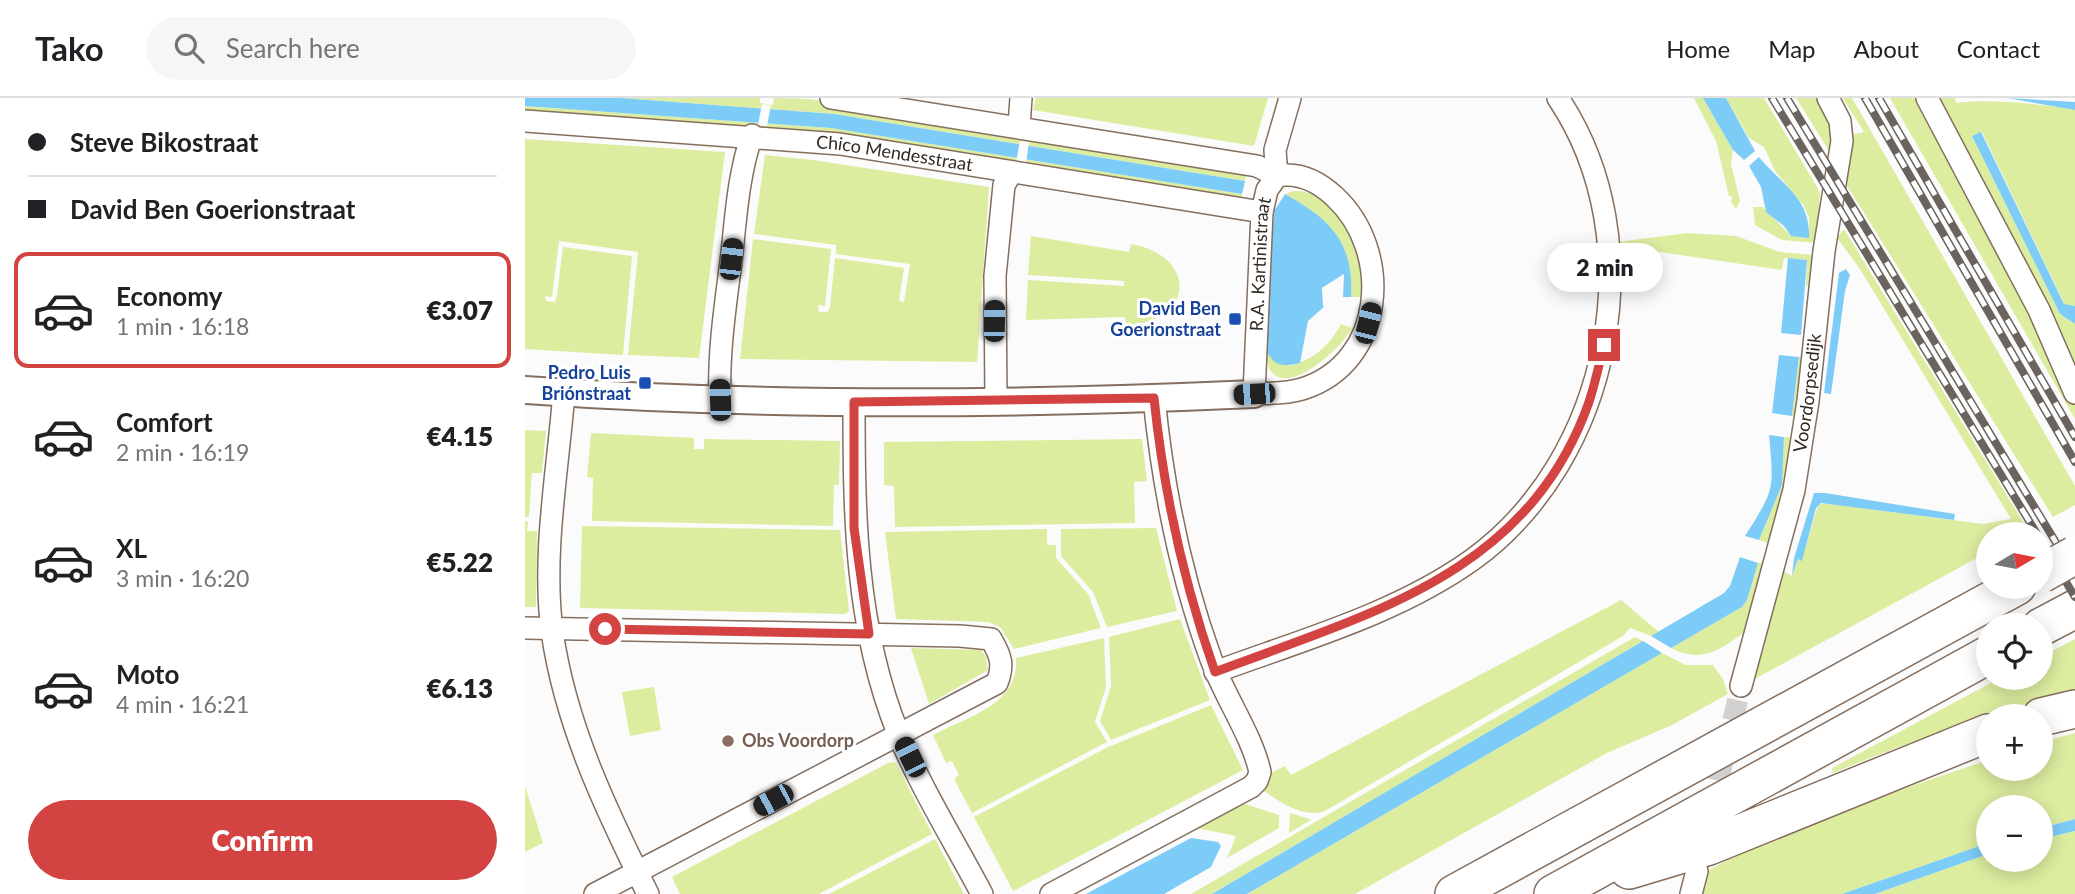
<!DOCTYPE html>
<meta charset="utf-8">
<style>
:root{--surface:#fff;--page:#f6f6f6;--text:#202124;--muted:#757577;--line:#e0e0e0;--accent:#d24341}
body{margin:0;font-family:Lato,sans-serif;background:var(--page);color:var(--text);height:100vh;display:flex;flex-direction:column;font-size:26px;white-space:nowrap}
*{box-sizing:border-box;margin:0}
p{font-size:23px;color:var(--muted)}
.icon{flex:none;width:38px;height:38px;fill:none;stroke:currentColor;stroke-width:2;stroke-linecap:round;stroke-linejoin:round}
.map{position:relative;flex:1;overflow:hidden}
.panel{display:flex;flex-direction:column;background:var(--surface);width:525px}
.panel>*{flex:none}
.banner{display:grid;align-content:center;height:154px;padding:0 28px;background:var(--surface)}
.needle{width:46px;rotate:80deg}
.fabs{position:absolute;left:1451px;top:424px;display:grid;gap:14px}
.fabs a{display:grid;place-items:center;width:77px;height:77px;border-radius:50%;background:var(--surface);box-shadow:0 4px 18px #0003;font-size:35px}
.end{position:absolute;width:32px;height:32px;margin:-16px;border:9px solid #d24341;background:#fff;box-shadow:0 0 0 4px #fff}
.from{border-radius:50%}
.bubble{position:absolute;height:49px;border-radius:24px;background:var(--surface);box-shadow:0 4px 18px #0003;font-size:23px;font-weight:800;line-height:49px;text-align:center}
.car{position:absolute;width:21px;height:42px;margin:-21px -10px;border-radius:9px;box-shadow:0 0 5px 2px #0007;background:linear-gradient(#222 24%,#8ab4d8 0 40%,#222 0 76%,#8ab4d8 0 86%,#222 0)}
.banner b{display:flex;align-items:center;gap:24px;height:66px;font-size:26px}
.banner b+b{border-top:2px solid var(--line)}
.banner i{width:18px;height:18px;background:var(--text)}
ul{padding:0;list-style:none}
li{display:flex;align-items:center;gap:21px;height:116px;margin:0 14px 10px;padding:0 14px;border:4px solid transparent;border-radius:14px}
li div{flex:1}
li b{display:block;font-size:26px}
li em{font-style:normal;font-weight:800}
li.selected{border-color:var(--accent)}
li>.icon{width:63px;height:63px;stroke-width:1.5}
.cta{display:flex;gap:14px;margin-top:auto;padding:14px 28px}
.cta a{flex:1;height:80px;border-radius:42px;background:var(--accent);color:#fff;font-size:28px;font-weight:800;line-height:80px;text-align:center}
header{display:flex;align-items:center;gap:42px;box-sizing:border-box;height:98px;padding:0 35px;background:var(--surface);border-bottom:2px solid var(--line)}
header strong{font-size:33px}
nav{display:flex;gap:38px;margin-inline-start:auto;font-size:24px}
.search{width:490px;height:63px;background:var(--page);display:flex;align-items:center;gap:18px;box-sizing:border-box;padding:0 24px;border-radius:38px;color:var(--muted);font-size:26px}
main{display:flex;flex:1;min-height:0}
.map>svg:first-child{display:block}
.green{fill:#ddeda0}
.water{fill:#7dccf8}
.pier{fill:#fbfbfb}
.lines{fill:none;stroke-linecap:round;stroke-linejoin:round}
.minor-tunnel{stroke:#d3d1cf;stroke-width:21;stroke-dasharray:21 10;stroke-linecap:butt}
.minor-casing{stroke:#856e5d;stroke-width:24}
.tertiary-casing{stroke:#856e5d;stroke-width:30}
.motorway-casing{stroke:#856e5d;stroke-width:40}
.minor{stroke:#fff;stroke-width:21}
.tertiary{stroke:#fff;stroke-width:26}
.motorway{stroke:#fff;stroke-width:37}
.rail-casing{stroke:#6a635e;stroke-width:8}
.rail{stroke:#fff;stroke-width:5;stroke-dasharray:16;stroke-linecap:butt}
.motorway-bridge-casing{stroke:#856e5d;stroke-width:40;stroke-linecap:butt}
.motorway-bridge{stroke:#fff;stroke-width:37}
.route{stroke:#d24341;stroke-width:9}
.transit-dot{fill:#1a4fb4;stroke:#fff;stroke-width:2.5}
.education-dot{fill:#8d6e63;stroke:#fff;stroke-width:2.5}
.labels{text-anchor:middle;stroke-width:6;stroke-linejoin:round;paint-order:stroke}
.street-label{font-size:18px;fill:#312821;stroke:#fff}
.transit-label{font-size:18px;font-weight:bold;fill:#164399;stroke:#fff;text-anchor:end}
.education-label{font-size:18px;font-weight:bold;fill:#785e54;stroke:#fff;text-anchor:start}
</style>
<header>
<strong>Tako</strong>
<div class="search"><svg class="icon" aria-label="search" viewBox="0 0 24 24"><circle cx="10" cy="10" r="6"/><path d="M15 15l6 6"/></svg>Search here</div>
<nav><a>Home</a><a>Map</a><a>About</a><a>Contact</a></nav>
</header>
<main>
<section class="panel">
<div class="banner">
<b><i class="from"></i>Steve Bikostraat</b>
<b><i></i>David Ben Goerionstraat</b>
</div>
<ul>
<li class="selected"><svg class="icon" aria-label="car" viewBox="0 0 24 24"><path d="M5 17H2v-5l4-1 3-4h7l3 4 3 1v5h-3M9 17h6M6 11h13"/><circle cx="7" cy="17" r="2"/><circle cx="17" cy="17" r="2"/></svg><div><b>Economy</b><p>1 min · 16:18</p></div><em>€3.07</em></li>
<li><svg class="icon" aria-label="car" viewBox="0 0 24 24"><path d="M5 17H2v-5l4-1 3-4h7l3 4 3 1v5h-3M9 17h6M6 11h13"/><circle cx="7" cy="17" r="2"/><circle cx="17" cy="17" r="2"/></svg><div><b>Comfort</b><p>2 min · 16:19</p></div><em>€4.15</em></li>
<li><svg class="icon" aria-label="car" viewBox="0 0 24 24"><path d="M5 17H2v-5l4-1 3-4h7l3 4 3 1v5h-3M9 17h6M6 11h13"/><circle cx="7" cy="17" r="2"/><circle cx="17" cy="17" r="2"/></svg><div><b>XL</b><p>3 min · 16:20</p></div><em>€5.22</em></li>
<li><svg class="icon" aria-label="car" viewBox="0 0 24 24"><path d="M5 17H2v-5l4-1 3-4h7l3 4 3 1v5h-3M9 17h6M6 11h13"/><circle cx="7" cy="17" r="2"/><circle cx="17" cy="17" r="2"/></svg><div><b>Moto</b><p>4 min · 16:21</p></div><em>€6.13</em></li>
</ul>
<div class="cta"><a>Confirm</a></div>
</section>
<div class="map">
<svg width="1550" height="796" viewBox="0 0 1550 796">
<rect width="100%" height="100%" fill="#fbfbfb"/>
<path class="green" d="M96,0h139v5l13,2 1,-7 35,1 129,19 96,24 2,-7 211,34 -2,12 -411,-67z
M511,0h232l-14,48 -221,-36z
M1169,0h9l30,52 -2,14 9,37 -4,8 -5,-7 1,-6h-3l-13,-55z
M1201,0h38l56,94 -4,51 -34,-3 -27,-15 -2,-18h10l28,29 18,1v-19l-5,-12 -29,-35 -11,-24 -15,-9z
M1271,0h22c11,19 16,34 13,56z
M1318,0h9l223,388v19l-22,12 -207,-333 8,-50 10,-2z
M1365,0h32l124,240 29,66v15z
M1408,0h21l3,5c28,-5 86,1 118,7v196l-10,-1 -83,-173 -10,4 88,178 15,10v57z
M0,8l306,22 411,66 -2,10 -471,-72v-4l-12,-2 -3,5 -229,-16z
M0,41l200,13 -26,206 -71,-3 10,-103 -79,-11 -7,56 -7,-1 1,5 9,1 2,-7 6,-48 69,9 -9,99 -98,-6z
M240,57l48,5 176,27 -12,175 -237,-3 13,-120 78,10 -6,57 -7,-1 1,7h9l2,-5 5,-49 69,10 -5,33 5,1 6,-38 -74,-10v-9l-82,-11z
M768,93c51,-2 69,67 70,106h-12c3,-51 -23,-79 -66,-103z
M1319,131l184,301 -6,4h-34v18l-235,128 28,-110 11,6 6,-17 4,1 16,-55 6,-2 159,21 28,-5 -151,-250 -23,-31z
M1162,135l49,3 44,16 34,3 -2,28 -6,4 1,-27 -23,-2 -2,12 -163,-24 -1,-4z
M506,138l98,16 2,-8c68,12 63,79 -5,81l-1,-8 -99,3 2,-40 96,6v-5l-96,-6z
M816,226l11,4c-15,27 -85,87 -87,19l24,19c25,-7 40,-19 52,-42z
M1274,259h3l-5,61 -5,-2z
M0,332l21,1 -4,42h-10l-3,44h-4z
M66,335l103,5v11h10v-10l136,2 -1,44h-5l-1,41 -241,-5 1,-43 -6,-1z
M1259,339h13l-26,107 -12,-4 23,-55z
M617,341l5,42 -13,1 1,41 -240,4 -1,-41 -10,-1v-43z
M0,423l3,1 -1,9h10l-1,76h-11z
M57,428l258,4 9,81 -4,3 -265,-6z
M631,430l21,83 -70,16 -14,-35 -32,-36v-27z
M522,431v16h9v13l32,36 13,34 -87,21 -14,-22 -12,-5 -92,-3 -11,-87z
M1233,465h7l-21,69c-25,20 -44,31 -73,16l71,-41 5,-7z
M1096,502l38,32 -8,4 -21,-8 -7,8 -298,175c-21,8 -47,-10 -64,-22l6,-3 4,-13 14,-7 6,9z
M655,521l30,81 -99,40 -11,-19 11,-35 -2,-49z
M1110,539l8,4 -431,253h-21z
M579,540l2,49 -11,35 12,20 -135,71 -18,-34 5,-4 -7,-14 -6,2 -13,-28c35,-19 86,-30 83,-77z
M1550,541v53c-83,19 -163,49 -242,81l-1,-5 170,-91h39v-20z
M386,550l70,2 5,7 2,13 -59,34z
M1137,555l24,12h27l10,14 5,15 -56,31 -65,28 -252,141h-108z
M129,589l7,43 -31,6 -8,-44z
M686,607l32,65 -230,121 -39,-74 134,-70z
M1550,635v86l-34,9v-21h-53v36l-146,51h-140l8,-25c89,-45 184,-77 278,-109v8h53v-26z
M365,664l6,1 36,71 -113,60h-139l-8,-17z
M0,688l18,57 -18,9z
M717,705l37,12v13l-52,30 9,-22 -39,-8z
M765,715l19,6 2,1 -22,13z
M1550,733v63h-200l113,-40v5h53v-20z
M410,741l29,55h-135z"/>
<path class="water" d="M0,0h96l213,16 411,67 -3,13 -411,-66 -306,-22z
M1178,0h23l29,53 -11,9 -11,-10z
M1482,0l68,4v8z
M1456,34l83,172 11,2v18l-15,-10 -88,-178z
M1234,59c22,27 52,41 50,81l-18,-2 -7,-10 -18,-14 -5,-25 -12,-21z
M760,96c45,25 69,48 66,103h-8v-22l-21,13 3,18 -17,15 -8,42c-19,5 -28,2 -35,-16l9,-136z
M1263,160l19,2 -6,75 -20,-2z
M1321,171l4,6 -5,16 -14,103 -7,-1 15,-120z
M1254,257l20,2 -7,59 -20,-3z
M1244,337l15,2 -2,48 -23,55 -14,-4c30,-47 29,-47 24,-101z
M1289,395h11l130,21 -1,6 -133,-17 -5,5 -14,53 -4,-2 -6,17 2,-18z
M1215,459l18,6 -11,37 -5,7 -71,41 -20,-12 73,-43 6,-7z
M1118,543l19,12 -415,241h-35z
M1550,721v12l-34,8v-11z
M666,740l27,4 3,4 -10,21 -47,27h-78z
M1463,745v11l-113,40h-33z"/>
<path class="pier" d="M237,6l9,1 -4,21 -9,-1z
M495,43l9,1 -3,21 -10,-1z
M819,176l-1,23h5l-1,4 -7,-2 1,-19 -16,10 4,17 -6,-1 -1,-18z"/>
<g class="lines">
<path class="minor-tunnel" d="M1186,713l30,-125"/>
<defs>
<g id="minor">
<path d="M306,0l426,68 20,10"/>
<path d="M1402,0l112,212 36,83"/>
<path id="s1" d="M0,23l315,23 422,68"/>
<path d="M494,28l2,-28"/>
<path id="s2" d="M752,78c22,-4 42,6 58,21 58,54 51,166 -33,192 -16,5 -32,4 -48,5l8,-182 5,-22 10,-14 -2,-26 15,-52"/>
<path d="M39,294c-6,78 -22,161 -12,239 13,93 54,179 96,263"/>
<path d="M195,302c-2,-50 6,-98 12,-147 4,-39 7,-81 20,-118"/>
<path d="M329,304c0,113 1,224 44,331 23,55 56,108 84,161"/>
<path d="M471,304l-1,-126 9,-91 8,-13"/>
<path d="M0,530l435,8 31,3c10,17 13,26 6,44l-402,211"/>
<path d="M690,574c87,-32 181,-58 257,-112 140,-101 182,-319 86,-462"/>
<path id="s3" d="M1216,588l53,-196 14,-89 16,-150 18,-110 -2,-20 -12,-23"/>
<path d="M526,796l200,-107 6,-6 3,-9c-8,-37 -36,-76 -49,-113 -31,-85 -48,-171 -57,-261"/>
<path d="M1166,796l6,-23"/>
</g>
<path id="tertiary" d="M0,292c242,17 486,15 729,4"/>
<path id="motorway" d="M1516,529l34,-18
M1516,619l34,-8
M1104,772l80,-24 279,-113
M929,796l563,-308
M1028,796l435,-239"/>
</defs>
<use href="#minor" class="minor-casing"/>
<use href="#tertiary" class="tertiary-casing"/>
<use href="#motorway" class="motorway-casing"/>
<use href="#minor" class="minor"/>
<use href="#tertiary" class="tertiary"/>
<use href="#motorway" class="motorway"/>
<defs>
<path id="rail" d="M1247,0l265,436
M1262,0l288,476
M1340,0l210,364
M1354,0l196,339
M1516,442l34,57"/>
</defs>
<use href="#rail" class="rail-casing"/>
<use href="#rail" class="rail"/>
<defs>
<path id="motorway-bridge" d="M1516,476l34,-19"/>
</defs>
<use href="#motorway-bridge" class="motorway-bridge-casing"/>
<use href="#motorway-bridge" class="motorway-bridge"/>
</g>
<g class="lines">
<path class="route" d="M80,531l264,5 -15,-106v-126l300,-4c10,97 29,183 61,274 153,-58 313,-97 374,-270 6,-18 10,-38 15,-57"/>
</g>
<g class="transit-dot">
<rect x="703" y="214" width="14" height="14" rx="3.5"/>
<rect x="113" y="278" width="14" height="14" rx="3.5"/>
</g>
<circle class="education-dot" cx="203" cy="643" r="7"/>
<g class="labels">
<g class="street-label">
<text dy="6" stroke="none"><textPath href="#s1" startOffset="371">Chico Mendesstraat</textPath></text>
<text dy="6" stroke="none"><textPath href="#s2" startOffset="476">R.A. Kartinistraat</textPath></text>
<text dy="6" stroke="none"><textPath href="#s3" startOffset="301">Voordorpsedijk</textPath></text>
</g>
<g class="transit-label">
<text x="696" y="217">David Ben<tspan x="696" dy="21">Goerionstraat</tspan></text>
<text x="106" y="281">Pedro Luis<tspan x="106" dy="21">Briónstraat</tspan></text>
</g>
<g class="education-label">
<text x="217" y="649">Obs Voordorp</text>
</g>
</g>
</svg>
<div class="fabs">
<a><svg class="needle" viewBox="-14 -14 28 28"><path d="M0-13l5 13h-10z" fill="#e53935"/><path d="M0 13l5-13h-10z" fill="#757577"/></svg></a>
<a><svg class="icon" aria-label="locate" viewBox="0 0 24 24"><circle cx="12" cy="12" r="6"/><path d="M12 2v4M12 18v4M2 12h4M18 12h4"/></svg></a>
<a>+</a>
<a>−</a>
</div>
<i class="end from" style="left:80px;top:531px"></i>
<i class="end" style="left:1079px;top:247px"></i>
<div class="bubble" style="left:1022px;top:145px;width:116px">2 min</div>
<i class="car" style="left:206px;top:161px;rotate:7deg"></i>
<i class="car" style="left:469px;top:223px;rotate:1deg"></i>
<i class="car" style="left:843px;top:225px;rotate:14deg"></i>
<i class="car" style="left:729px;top:296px;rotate:267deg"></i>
<i class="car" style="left:195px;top:302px;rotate:358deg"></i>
<i class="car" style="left:385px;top:659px;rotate:334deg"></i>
<i class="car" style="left:248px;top:702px;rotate:242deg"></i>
</div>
</main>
